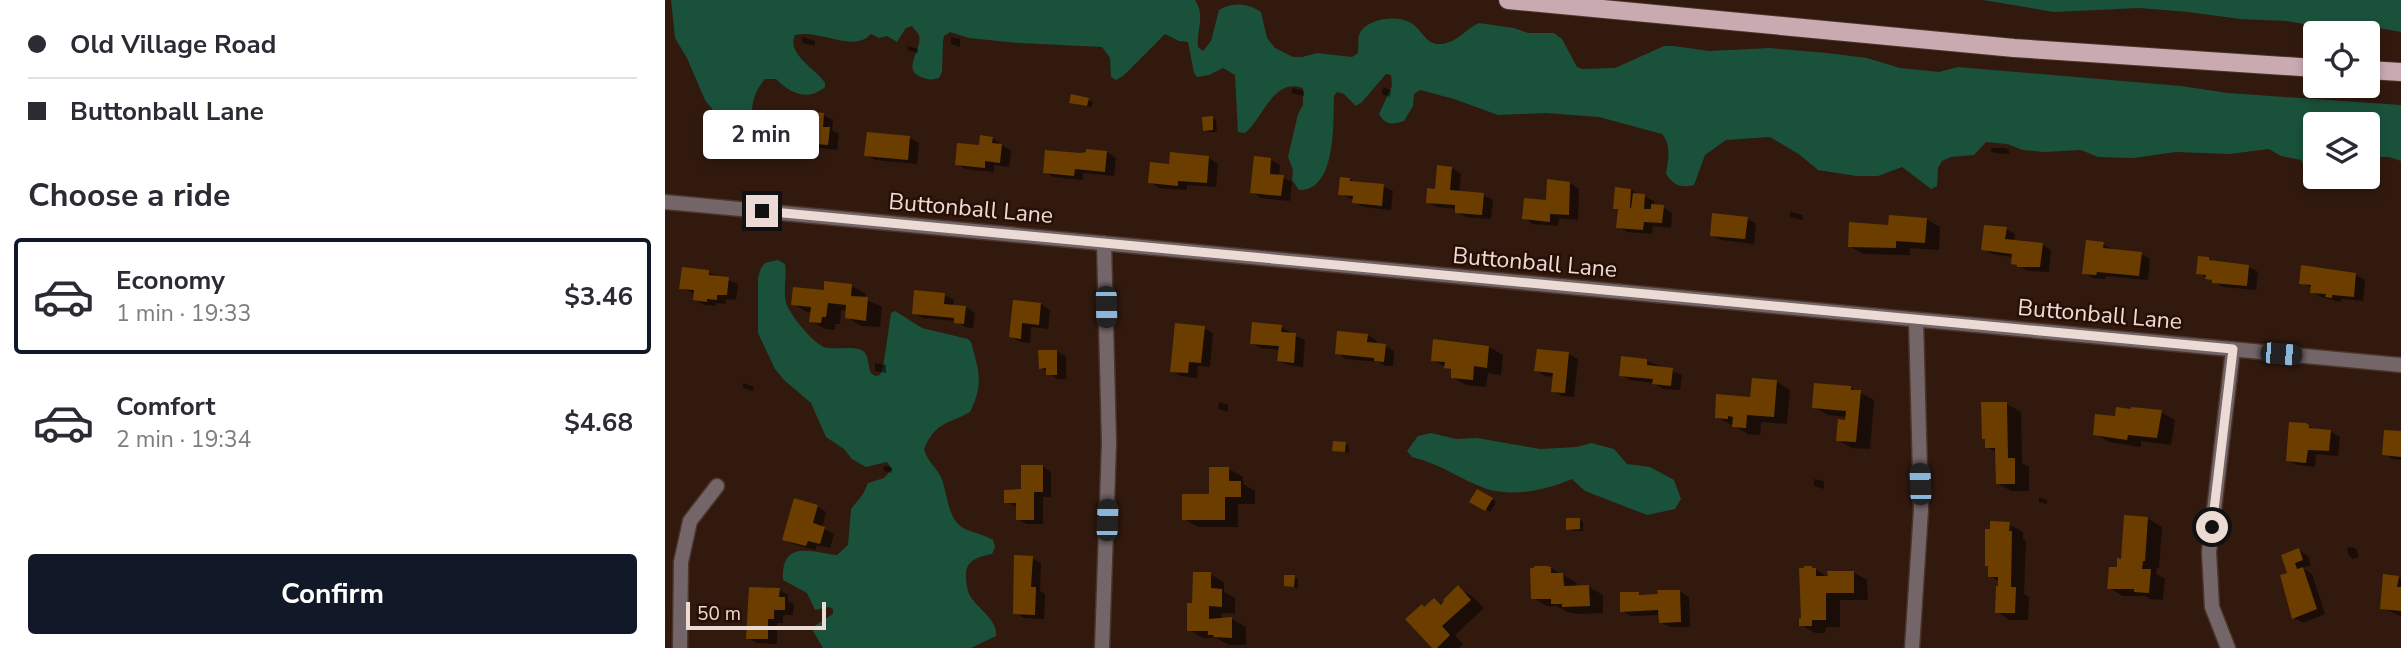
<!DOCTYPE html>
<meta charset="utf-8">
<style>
:root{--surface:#fff;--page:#f2f2f3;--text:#2b2b33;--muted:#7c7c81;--line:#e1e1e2;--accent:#111827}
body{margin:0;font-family:"Nunito Sans",sans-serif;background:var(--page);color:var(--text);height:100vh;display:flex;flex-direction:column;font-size:26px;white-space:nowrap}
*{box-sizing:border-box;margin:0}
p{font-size:23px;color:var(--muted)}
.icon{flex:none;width:38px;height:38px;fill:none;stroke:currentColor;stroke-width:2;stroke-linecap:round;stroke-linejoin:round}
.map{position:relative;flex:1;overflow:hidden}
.panel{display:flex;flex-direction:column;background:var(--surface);width:665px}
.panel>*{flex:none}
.hud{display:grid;align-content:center;height:154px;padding:0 28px;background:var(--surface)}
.controls{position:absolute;left:1638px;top:21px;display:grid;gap:14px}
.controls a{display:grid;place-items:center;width:77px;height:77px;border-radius:7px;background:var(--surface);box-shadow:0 4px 10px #0003;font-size:35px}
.scale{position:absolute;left:21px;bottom:18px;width:140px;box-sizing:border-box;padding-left:7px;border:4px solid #ecdbd4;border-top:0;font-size:19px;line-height:24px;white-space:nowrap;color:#ecdbd4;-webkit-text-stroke:5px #270f05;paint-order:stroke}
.end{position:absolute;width:32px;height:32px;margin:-16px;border:9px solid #ecdbd4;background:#111;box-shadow:0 0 0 4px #111}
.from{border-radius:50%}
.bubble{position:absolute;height:49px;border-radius:7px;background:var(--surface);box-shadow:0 4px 10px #0003;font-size:23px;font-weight:700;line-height:49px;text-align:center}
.car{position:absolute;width:21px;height:42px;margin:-21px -10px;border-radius:9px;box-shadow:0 0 5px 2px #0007;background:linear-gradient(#222 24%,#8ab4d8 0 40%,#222 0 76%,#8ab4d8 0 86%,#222 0)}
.hud b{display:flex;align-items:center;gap:24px;height:66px;font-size:26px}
.hud b+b{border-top:2px solid var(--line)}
.hud i{width:18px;height:18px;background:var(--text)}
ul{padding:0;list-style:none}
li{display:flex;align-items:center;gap:21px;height:116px;margin:0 14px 10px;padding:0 14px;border:4px solid transparent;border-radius:7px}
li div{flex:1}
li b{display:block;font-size:26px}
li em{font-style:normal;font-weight:700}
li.current{border-color:var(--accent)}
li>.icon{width:63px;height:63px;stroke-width:1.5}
h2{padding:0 28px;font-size:32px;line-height:84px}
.primary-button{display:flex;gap:14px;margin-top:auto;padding:14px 28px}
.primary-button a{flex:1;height:80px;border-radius:7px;background:var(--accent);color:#fff;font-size:28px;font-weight:700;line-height:80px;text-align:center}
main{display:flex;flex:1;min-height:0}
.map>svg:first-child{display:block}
.forest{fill:#1a513b}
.shadow{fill:#0007}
.building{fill:#6b3e00}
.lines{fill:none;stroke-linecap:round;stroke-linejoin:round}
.street-casing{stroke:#4b342a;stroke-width:17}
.primary-casing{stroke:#4b342a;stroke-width:20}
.street{stroke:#736568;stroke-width:14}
.primary{stroke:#c9aab1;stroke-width:18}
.route{stroke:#ecdbd4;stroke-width:9}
.labels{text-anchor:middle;stroke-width:5;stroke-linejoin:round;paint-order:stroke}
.street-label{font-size:23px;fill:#ecdbd4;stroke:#270f05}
</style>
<main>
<section class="panel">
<div class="hud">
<b><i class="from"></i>Old Village Road</b>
<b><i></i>Buttonball Lane</b>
</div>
<h2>Choose a ride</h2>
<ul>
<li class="current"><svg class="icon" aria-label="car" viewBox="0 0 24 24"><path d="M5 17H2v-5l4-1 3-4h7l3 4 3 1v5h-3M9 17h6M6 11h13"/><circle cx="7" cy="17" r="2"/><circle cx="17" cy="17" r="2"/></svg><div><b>Economy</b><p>1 min · 19:33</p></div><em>$3.46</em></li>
<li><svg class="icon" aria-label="car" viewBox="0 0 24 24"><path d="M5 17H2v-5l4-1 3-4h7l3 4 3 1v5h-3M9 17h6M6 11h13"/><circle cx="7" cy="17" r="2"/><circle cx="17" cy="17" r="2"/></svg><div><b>Comfort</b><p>2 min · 19:34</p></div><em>$4.68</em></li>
</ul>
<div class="primary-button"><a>Confirm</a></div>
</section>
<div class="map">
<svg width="1736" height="648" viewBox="0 0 1736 648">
<rect width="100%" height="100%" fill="#31190e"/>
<path class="forest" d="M6,0h524c11,16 1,30 3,47l5,4 8,-10 8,-31c14,-8 29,-7 42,2l6,26 8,10 18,9h9l15,-4 35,4 6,-4c1,-7 -1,-17 3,-22 10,-13 36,-16 50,-8 12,7 14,22 30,21 15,-1 25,-15 38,-21l35,5 14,5h26l8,6 15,28 5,2 33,-1 49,-22h10l35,5 61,-3 57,5 40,5 33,10 39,4 19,-5 223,19 47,7 173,12v56l-12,-4h-21v-33h-53v53h38c-10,6 -29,7 -40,2l-12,-19 -20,-4 -12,-7 -40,5 -53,-2 -43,6 -35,-1 -17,-7 -37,2 -21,-2 -16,-6 -21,-2 -12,13 -23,2 -9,4 -4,7 -1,18 -6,3 -29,-22 -24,9h-22l-38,-6 -18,-15 -30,-18 -44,3 -21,15 -11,30c-14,3 -19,1 -28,-11 2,-14 6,-28 -4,-40l-63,-17 -53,-4 -48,2 -44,-16 -34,-9 -6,4 -1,12 -9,15c-12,4 -19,4 -25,-7l13,-28 -1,-11 -5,-1 -24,28 -6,4 -12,-12 -7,-2 -3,4c-1,26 3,95 -35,94l-7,-10 1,-10 -5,-13 10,-43 5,-9v-17c-30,-11 -40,31 -58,45l-7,-1 -3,-57 -12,-7 -14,7 -12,2 -3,-4 -6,-31 -9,-1 -14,-7 -42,42 -7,4 -5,-3 -1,-19 -8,-11 -83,-4 -50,-5 -19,-6 -6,4 -1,5 -1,31 -3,6c-7,2 -11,2 -18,-1 -20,-7 2,-28 -2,-42 -2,-3 -5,-6 -7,-9l-6,2 -9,14 -10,-6 -8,2 -8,-4c-3,2 -5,5 -9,6 -17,7 -45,-10 -67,-5 -9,19 21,34 30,48v4c-18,15 -35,6 -49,-8h-11c-15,17 -14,34 -13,55l-8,8 -12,-8 -27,-34 -18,-42 -12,-20z
M1318,0h418v32l-34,-6 -39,2 -42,-7 -46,-2 -52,-7 -49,-4 -85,4z
M113,260l7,4c2,13 -2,26 1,38 2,11 27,41 38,45 10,4 35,-3 41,6 4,5 3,14 6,20l4,3 5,-1 3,-7 8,-55 4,-2 27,17 46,11 3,3c8,29 13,42 -1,70 -21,12 -35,10 -46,37 3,12 12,18 17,28 7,17 6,45 26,53 9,3 17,5 26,10l2,7 -3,7c-14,3 -27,6 -26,23 0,5 1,12 3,17 7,14 29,25 27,42l-25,12h-148l-10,-17 3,-6 17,-11v-5l-4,-2 -14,3 -8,-17 -24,-13c-2,-42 30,-27 54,-25l11,-10 3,-36 12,-15 5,-11 16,-5 8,-9 -5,-7 -21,5 -14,-8 -8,-10 -18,-12 -15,-34 -27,-23 -9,-11 -17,-36v-55l3,-10 4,-5z
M766,433l25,6 21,-1 63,11 37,-2 14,-4 23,6 13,15 23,3 24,13 7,19 -6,10 -28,6 -62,-24 -13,-12c-26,11 -57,18 -85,10 -26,-9 -46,-25 -75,-32l-5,-6 11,-15z"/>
<path class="shadow" d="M137,37l13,4v5l-13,-3z
M286,37l9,2v8l-9,-3z
M243,46l10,3v4l-11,-3z
M718,87l8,3 -1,7 -8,-3z
M627,88l12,3v5l-12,-3z
M407,96l21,6 -2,5 -16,-3z
M158,115l10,5 -1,10 7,4 -2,16 -25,-3 -1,7 -28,-2 -9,-6 13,-28 9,5v7h8z
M547,118l4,2 1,12h-8l-5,-2z
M203,134l42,4 9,5 -2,21 -42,-4 -9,-5z
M327,138l19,13 -2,16 -15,-2v7l-28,-3 -9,-5z
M1326,148h14l4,2v4l-14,-1 -4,-2z
M442,152l9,6 -2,18 -31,-3v7l-29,-3 -9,-5 43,-18z
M544,158l9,6 -2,23 -29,-2v5l-28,-2 -9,-6 21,-16z
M606,160l9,5 -1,11 13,6 -2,19 -29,-3 -9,-6z
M787,168l9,6 -2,19 24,2 10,5 -2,19 -25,-2 -9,-5v-3l-20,-2 -10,-5z
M685,179l7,5 26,2 10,5 -2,19 -28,-3 -9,-5v-2l-14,-6z
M905,183l9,6 -1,31 -19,-2 -1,8 -25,-2 -9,-6z
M966,190l23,11v5l9,1 9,6 -1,15 -18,-2 -1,8 -25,-2 -9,-5 2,-16 -5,-3z
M1125,212l13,3v5l-13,-3z
M1082,218l9,6 -2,20 -33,-4 -9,-5z
M1261,219l14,8 -1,23 -29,-2v7l-47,-1 -14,-8 40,-19z
M1341,229l9,5 -1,7 28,3 9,6 -2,22 -21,-1 -15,-8v-6l-21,-3 -9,-5z
M1438,244l9,5 29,5 9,5 -2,21 -42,-4 -1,3 -12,-1 -9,-5z
M1543,259l7,4 34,4 9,5 -2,18 -33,-3 -25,-14z
M43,272l30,12 -2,16 -10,-1v5l-10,-1v3l-12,-1 -9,-6v-5l-14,-6z
M1691,275l9,5 -2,21 -22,-2v3l-20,-5 -9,-5 1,-4 -12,-5z
M187,286l14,8 -1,5 17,8 -2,20 -19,-1 -14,-9v-6l-6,-1 -1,14h-5v6l-10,-1 -14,-8 1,-9h-5l-14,-8 32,-12z
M279,295l10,5 -1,6 13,1 9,6 -2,15 -8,-1 -9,-6 -33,-3 -9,-5z
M350,302l26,2 9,6 -2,19 -17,-2 -1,16 -10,-1 -9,-6z
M616,327l9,5v2l15,6 -2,27 -15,-2 -9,-5 1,-10 -19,-2 -9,-5z
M539,328l9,5 -3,34 -12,-1 -1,12 -16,-2 -9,-5z
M703,335l9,6 -1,4 9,1 9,5 -1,15h-8l-7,-4 -32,-3 -9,-6z
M824,347l14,8 -2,20 -13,-2 -2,14 -20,-2 -14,-8 1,-6 -20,-11z
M392,351l9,6v22h-9l-16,-11z
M873,351l31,3 9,5 -4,38 -12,-1 -9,-5 1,-14 -9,-1 -9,-6z
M982,361l35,14 -2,15 -17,-1 -9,-6 -24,-3 -9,-5z
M210,363l11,2v8l-11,-2z
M1112,382l13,8 -3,34 -26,-2 -1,13 -12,-1 -31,-17 35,-18z
M78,383l11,4 -1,4 -10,-3z
M1186,388l23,12 -4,49 -18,-1 -14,-8 9,-23 -19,-2 -14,-8z
M554,402l9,3v7l-10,-3z
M1342,404l14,8 1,51 7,4v24h-18l-14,-8v-30l-10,-6z
M1496,412l14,8 -4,25 -30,-4v6l-32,-5 -14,-8 21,-16z
M1644,426l6,4 15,1 10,6 -2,19 -22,-2 -1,13 -18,-2 -10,-5z
M1736,433v27l-8,-1 -9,-5z
M680,443l4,3v7l-16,-3z
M222,466l5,2v5l-8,-2 -1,-4z
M377,466l9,6v25h-8v27h-16l-10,-5v-12l-11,-5 17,-11z
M564,469l14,8v7l12,7v13h-17v23h-40l-14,-8 26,-23z
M1149,479l10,2v8l-10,-3z
M813,491l18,11 -6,10 -18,-11z
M1374,497l8,3v4l-8,-2z
M152,506l9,6 -4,16 12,6 -4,14 -13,-3 -2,5 -22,-6 -9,-5z
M914,519l4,3v9h-11l-4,-2z
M1483,519l14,8 -3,41h-2l-1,6 9,5 -2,21 -13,-1 -5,-3h-22l-14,-8z
M1344,524l14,8v7l3,2 -2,53 5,3 -1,23h-18l-13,-8 3,-30 -10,-6v-9z
M1687,547l4,2 3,8 -6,2 -4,-3 -2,-8z
M1634,550l9,6 3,9 -8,3 9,6 13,40 -22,9 -9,-5 -5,-44z
M367,558l9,5 -1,28 5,3 -1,25 -20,-1 -9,-5z
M1147,567l17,11 24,-6 14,8 1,20h-28v27h-14l-1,6h-10l-14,-8z
M886,568l26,15v4h12l14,8v18l-25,1 -11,-2 -10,-6h-10l-14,-8z
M545,574l14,8v10l11,6v16l-13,-1v7l10,-1 14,8v18h-17l-13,-7h-13l-14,-8 5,-25z
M629,577l4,2v9l-13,-3z
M1733,577l3,2v37l-19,-8z
M793,588l14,8 12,12 -29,27 8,9 -4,4h-25l-8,-40 8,-8 9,5z
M114,590l9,5v6l6,3 -1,11h-10v8h-6v21l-20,-1 -9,-5z
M1014,591l10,6 1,30h-20l-10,-5v-7l-29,1 -9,-5 17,-18 5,4z"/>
<path class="building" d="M406,94l18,4 -2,8 -18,-3z
M139,111l20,2 -1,14h7l-2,18 -25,-2 -1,7 -30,-3 4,-32 12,1 -1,11 16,1z
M548,116v14l-10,1 -1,-14z
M202,132l43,4 -2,24 -44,-4z
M315,135l13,2 -1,6 10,1 -2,19 -15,-2v7l-30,-3 2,-22 22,2z
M421,149l21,2 -2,21 -30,-3 -1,7 -31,-3 2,-23 35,3 6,-1z
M505,152l39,4 -2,27 -29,-2v5l-30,-3 2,-21 19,2z
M589,156l17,2 -1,16 14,1 -3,21 -31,-3z
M772,165l15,2 -2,23 34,3 -2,22 -27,-2v-8l-29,-2 1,-15 8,1z
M675,177l10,1v3l34,3 -2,22 -30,-3 1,-7 -15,-1z
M882,179l23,3 -1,33 -19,-1v8l-28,-3 2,-21 22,2z
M950,187l16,2 -1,19h1l2,-15 12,1 -1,15h7v-5l13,1 -2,18 -18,-1 -1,8 -27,-2 2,-19h-5z
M1047,213l36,4 -3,22 -35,-3z
M1224,215l38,3 -2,25 -29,-2v7l-48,-1 1,-25 39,3z
M1319,225l23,2 -2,12 38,4 -3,24h-23v-2l-6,-1 1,-10 -31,-4z
M1421,240l18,2 -1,6 39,4 -3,24 -42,-4 -1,3 -14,-1z
M1533,256l11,1v3l40,5 -2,21 -35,-3v-3l-7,-1 1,-4 -10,-1z
M1636,265l55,8 -2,24 -22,-2v3l-7,-1 1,-3 -16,-1 1,-8 -12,-1z
M17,267l27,3v5l20,2 -2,18h-10v5l-10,-1v3l-14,-2 1,-10 -15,-1z
M159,281l28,3 -1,12 17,1 -2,24 -21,-3 1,-13 -18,-2 -2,14h-4l-1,6 -12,-1 2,-15 -20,-2 2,-18 31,3z
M249,290l31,3 -1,11 22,2 -2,18 -10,-1v-5l-42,-4z
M348,300l28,3 -2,22 -17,-2 -1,16 -12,-2z
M587,322l30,3 -1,7 15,1 -2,30 -17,-2 2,-15 -29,-2z
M510,323l30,3 -4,37 -12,-1 -1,11 -18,-1z
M672,331l31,3 -1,8 19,2 -2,18 -10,-1v-3l-39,-4z
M768,339l56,7 -2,22 -13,-2 -1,14 -22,-2v-9l-7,-1 1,-6 -14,-1z
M872,349l32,3 -4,41 -14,-1 2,-19 -19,-2z
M373,350h19v25h-11v-7l-7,1z
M956,356l26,3v6l26,3 -2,18 -19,-2 1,-5 -34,-3z
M1087,378l25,2 -3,37 -27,-2 -1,13 -14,-1 1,-10 -5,-1v3l-13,-1 1,-24 34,3z
M1149,383l37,3v4h10l-5,52 -20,-1 2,-22 7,1 1,-9 -34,-3z
M1316,402h26l1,56h7v26h-19l-1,-36h-10v-9h-3z
M1451,407l15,2v-2l31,3 -5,28 -29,-3 -1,5 -34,-5 2,-21 20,2z
M1624,422l17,1 3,2v3l22,2 -2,21 -21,-1 -2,13 -20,-2z
M1719,430l17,1v26l-19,-2z
M668,441l13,1 -1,10 -13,-1z
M356,465h22v27h-9v28h-18v-17h-12v-13l17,-1z
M544,467h20v14h12v16h-16v23h-43v-26h27z
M812,489l16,9 -8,13 -16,-9z
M129,498l24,7 -5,18 12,4 -5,17 -12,-3 -2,5 -24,-6z
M1459,515l24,2 -3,44h-2l-1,8h9l-2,24 -15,-1v-3h-27l2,-22h8v-9l4,1z
M901,518h14v11l-14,1z
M1325,521l20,1 -1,9h3l-1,56h5l-1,26h-20l1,-27h2v-9h-10v-11h-3v-37h5z
M1634,548l4,12 -8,3 2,6 6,-2 14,42 -25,10 -12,-44 7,-2 -6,-18z
M349,555l19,1 -2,31h5l-1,28 -22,-1z
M869,566h13l4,1v6h12l1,13 25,-1 1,21 -28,1v-3h-11v-5h-20l-1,-31h4z
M1139,566h8v2h4v8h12l-1,-5h27v22h-28v27h-14v6h-13v-8h2l-2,-50h5z
M528,572h18v16l11,1v18l-13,-1v13l23,-2v21l-19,-1 1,-2h-6v-4h-21v-28h5z
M1718,574l16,2 -2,11h4v24l-21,-2z
M619,575h11l-1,12 -10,-1z
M793,585l13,15 -29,26 8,9 -13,13h-5l-27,-29 17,-15 2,3 10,-9 7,7 3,-4 -1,-1z
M84,587l31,1 -1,9h6v13h-11v9h-6v20h-22z
M992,590h23l1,32 -22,1 -1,-13 -38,2v-20h19v3l19,-1z"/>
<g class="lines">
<defs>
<path id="street" d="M0,202l1736,163
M15,648l1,-86 9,-41 27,-35
M437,648l7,-205 -5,-200
M1247,648l9,-138 -5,-190
M1563,648l-16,-41 -3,-55 24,-203"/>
<path id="primary" d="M843,0l506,48 301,20
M1703,70l33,2"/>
</defs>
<use href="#street" class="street-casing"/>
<use href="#primary" class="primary-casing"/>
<use href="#street" class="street"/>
<use href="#primary" class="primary"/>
</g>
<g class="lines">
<path class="route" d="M97,211l1471,138 -21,178"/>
</g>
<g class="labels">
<g class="street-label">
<text transform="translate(306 208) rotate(5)" y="8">Buttonball Lane</text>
<text transform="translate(870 262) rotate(5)" y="8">Buttonball Lane</text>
<text transform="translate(1435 314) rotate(5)" y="8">Buttonball Lane</text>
</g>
</g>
</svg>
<div class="controls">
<a><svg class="icon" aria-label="locate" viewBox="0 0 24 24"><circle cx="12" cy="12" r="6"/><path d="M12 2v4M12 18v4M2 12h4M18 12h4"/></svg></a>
<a><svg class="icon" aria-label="layers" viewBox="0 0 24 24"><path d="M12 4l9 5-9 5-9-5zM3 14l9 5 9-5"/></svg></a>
</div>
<div class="scale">50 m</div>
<i class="end from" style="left:1547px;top:527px"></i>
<i class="end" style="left:97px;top:211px"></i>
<div class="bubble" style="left:38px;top:110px;width:116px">2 min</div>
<i class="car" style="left:441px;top:307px;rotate:179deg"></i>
<i class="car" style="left:1616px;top:354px;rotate:95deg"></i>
<i class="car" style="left:1255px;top:484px;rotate:358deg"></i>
<i class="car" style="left:442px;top:520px;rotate:2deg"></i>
</div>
</main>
